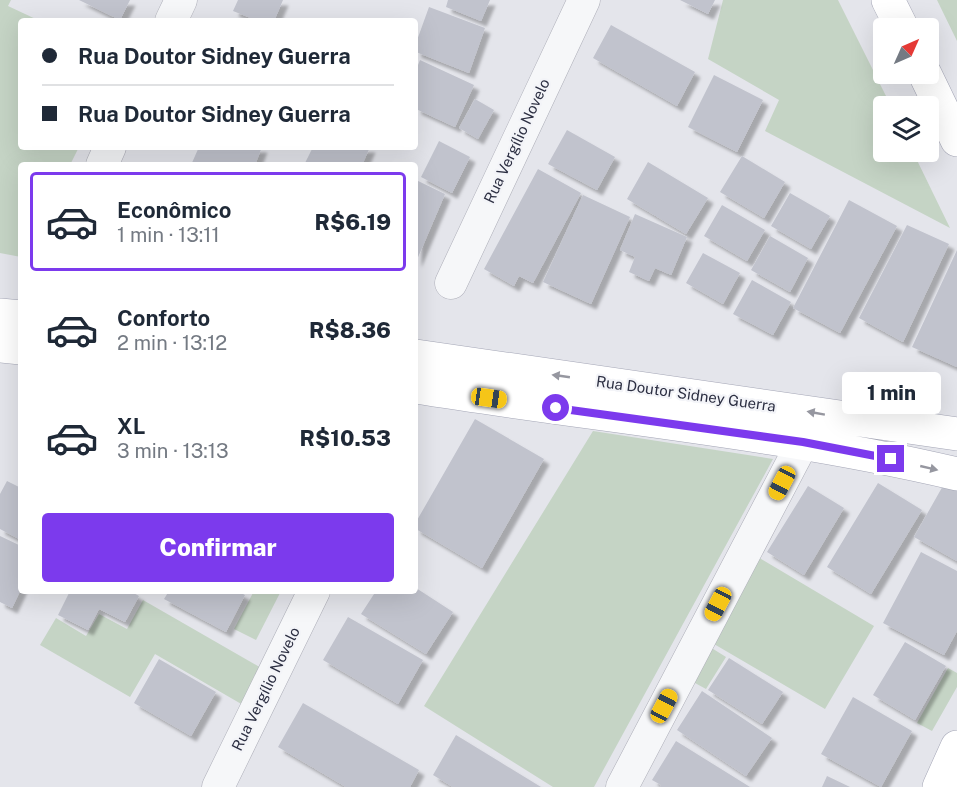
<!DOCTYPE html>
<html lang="pt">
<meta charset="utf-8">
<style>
:root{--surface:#fff;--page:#f2f2f3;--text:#1f2937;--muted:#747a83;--line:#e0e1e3;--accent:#7c3aed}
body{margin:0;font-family:"Public Sans",sans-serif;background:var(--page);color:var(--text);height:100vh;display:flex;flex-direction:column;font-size:22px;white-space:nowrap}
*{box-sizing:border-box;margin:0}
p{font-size:20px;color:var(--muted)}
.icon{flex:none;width:33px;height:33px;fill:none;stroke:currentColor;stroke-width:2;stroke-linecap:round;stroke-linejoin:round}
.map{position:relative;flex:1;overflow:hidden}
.panel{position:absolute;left:18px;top:162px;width:400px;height:432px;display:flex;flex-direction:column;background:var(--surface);border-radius:6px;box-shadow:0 6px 24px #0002}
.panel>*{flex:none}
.banner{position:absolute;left:18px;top:18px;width:400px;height:132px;border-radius:6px;box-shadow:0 6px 24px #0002;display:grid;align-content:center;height:132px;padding:0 24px;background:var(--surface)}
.needle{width:39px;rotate:45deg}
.controls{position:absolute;left:873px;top:18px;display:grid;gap:12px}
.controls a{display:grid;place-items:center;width:66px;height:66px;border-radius:6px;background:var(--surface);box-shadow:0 6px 24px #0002;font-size:30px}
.end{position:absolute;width:27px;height:27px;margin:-14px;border:8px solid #7c3aed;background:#fff;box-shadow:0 0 0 3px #fff}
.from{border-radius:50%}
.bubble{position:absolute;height:42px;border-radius:6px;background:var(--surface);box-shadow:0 6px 24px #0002;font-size:20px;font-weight:800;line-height:42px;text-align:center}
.car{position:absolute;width:18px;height:36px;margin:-18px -9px;border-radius:8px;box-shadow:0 0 4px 2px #0007;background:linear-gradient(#f5c518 24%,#345 0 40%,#f5c518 0 76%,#345 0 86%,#f5c518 0)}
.banner b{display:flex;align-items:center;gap:21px;height:57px;font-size:22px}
.banner b+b{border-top:2px solid var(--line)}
.banner i{width:15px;height:15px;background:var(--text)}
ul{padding:10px 0 0;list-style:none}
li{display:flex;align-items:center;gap:18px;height:99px;margin:0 12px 9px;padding:0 12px;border:3px solid transparent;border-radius:6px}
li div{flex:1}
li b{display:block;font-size:22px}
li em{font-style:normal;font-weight:800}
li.on{border-color:var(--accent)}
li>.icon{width:54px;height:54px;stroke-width:1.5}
.cta{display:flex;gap:12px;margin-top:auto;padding:12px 24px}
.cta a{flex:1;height:69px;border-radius:6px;background:var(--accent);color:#fff;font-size:24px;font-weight:800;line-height:69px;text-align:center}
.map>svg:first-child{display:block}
.green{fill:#c5d4c5}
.building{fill:#c1c3cd;filter:url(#shadow)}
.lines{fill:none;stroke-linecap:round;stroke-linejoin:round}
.minor-casing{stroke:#adaeb8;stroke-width:33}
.major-casing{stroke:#a4a6b6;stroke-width:34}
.minor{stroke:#f6f7f9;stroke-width:32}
.major{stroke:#fff;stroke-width:33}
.oneway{fill:#9697a0}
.route{stroke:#7c3aed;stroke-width:8}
.labels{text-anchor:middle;stroke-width:4.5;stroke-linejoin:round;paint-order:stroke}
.street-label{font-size:15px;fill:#2c2f42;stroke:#f3f4f8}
</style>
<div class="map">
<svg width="957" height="787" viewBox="0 0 957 787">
<defs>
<filter id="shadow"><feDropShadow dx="5.5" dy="5.5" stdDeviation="1.5" flood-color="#0004"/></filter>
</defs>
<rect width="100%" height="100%" fill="#e4e5eb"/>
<path class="green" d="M0,0h11l-3,6 32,15h-19v126h58l-9,18h-49v92l-21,-4z
M723,0h115l53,106h-7v46h29l37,76 -185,-97 14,-31 -71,-41z
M937,0h20v41z
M593,431l180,28 -179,328h-41l-129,-81z
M751,553l123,73 -49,83 -123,-72z
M254,591h27l-25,49 -22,-11z
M143,600l120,69 -20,36 -88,-51 -25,43 -90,-52 16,-27 30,18 13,-22 28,15z
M702,642l24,15 -20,32 -22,-12z
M948,668l9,5v14l-25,44 -15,-8z"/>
<path class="building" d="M79,0h51l-10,20z
M238,0h45l-9,21h-16l-25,-10z
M448,0h42l-9,21 -35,-14z
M680,0h35l-7,14z
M429,7l56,21 -16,45 -53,-21v-9z
M611,25l84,47 -18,34 -84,-48z
M420,60l54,25 -19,42 -39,-18v-39z
M714,75l49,25 -26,52 -49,-25z
M475,99l19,11 -16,29 -19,-11z
M567,130l48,27 -18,33 -49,-26z
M439,141l31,16 -18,36 -31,-16z
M199,147h63l-7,18h-64z
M313,147h57l-8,18h-58z
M742,156l43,26 -21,36 -44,-26z
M648,162l60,36 -22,36 -59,-35z
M538,169l43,24 -48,90 -14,-7 -5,10 -30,-17z
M416,180l29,14 -29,68z
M790,193l40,23 -19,33 -40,-23z
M583,195l47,22 -39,87 -48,-22z
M849,200l48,26 -57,107 -47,-25z
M722,205l43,25 -18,31 -43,-25z
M635,214l52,23 -16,38 -16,-7 -6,13 -20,-9 6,-15 -15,-7z
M907,225l42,19 -46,98 -44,-24z
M770,236l38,22 -18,34 -39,-22z
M957,250v117l-45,-20z
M703,253l37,20 -17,31 -37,-21z
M752,280l39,22 -18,33 -40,-21z
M475,419l69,40 -62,109 -66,-39v-7z
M7,481l14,7v52l-21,-11v-35z
M878,483l44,27 -51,84 -44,-27z
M944,484l13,7v70l-43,-24z
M808,486l36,22 -40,67 -37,-23z
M0,536l21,10v43l-9,19 -12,-6z
M921,552l36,19v60l-13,24 -61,-32z
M416,588l37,24 -27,42 -65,-40 15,-23h40z
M70,591h60l9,5 -14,26 -26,-13 -11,21 -30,-15z
M169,591h68l8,4 -19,37 -62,-33z
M348,617l75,43 -25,44 -75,-44z
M905,642l41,24 -31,54 -42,-25z
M729,658l54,34 -21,32 -54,-34z
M159,659l57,33 -25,44 -57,-33z
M702,691l70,47 -26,38 -69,-46z
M853,697l59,34 -31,56 -60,-33z
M303,703l116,67 -9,17h-64l-68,-40z
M456,735l85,52h-88l-20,-12z
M676,741l74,46h-90l1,-2 -9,-5z
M827,776l23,11h-28z"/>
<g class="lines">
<defs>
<path id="minor" d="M171,21l10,-21
M102,165l8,-18
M451,283l133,-283
M218,787l96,-196
M622,787l181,-345"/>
<path id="major" d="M888,0l14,28
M925,74l32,66
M0,315l21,2
M0,346l21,2
M416,356l541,78
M416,387c180,29 363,45 541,87
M939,787l18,-40"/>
</defs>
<use href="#minor" class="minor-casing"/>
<use href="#major" class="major-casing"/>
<use href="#minor" class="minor"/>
<use href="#major" class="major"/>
</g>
<defs><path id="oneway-solid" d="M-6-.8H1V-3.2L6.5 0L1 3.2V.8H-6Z" transform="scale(1.5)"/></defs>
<g class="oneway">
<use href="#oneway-solid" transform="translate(561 376) rotate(-172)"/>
<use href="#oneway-solid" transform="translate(816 413) rotate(-170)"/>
<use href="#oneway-solid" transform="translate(929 468) rotate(13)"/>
</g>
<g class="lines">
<path class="route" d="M556,408l247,34 88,17"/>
</g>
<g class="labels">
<g class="street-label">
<text transform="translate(517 141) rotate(-65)" y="5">Rua Vergílio Novelo</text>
<text transform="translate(686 394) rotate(8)" y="5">Rua Doutor Sidney Guerra</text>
<text transform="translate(266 689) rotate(-64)" y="5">Rua Vergílio Novelo</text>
</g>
</g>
</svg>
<div class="controls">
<a><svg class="needle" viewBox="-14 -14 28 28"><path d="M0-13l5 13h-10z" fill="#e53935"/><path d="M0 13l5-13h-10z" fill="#747a83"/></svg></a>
<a><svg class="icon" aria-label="layers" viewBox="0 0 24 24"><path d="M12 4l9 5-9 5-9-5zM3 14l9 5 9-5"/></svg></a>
</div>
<i class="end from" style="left:556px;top:408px"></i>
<i class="end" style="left:891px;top:459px"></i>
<div class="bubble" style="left:842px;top:372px;width:99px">1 min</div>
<i class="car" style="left:489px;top:398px;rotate:98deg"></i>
<i class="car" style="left:782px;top:483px;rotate:208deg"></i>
<i class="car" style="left:718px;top:604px;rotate:208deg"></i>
<i class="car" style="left:664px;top:706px;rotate:28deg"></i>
<div class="banner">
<b><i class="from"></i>Rua Doutor Sidney Guerra</b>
<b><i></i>Rua Doutor Sidney Guerra</b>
</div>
<section class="panel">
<ul>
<li class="on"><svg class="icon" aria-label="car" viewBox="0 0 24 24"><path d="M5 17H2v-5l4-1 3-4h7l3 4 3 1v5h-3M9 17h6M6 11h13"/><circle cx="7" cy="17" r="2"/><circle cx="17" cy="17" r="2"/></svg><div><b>Econômico</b><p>1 min · 13:11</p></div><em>R$6.19</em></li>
<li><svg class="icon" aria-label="car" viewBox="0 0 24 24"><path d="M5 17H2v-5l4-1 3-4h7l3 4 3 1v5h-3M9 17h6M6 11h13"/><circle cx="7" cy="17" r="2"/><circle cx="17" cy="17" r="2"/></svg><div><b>Conforto</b><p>2 min · 13:12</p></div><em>R$8.36</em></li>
<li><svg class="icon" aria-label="car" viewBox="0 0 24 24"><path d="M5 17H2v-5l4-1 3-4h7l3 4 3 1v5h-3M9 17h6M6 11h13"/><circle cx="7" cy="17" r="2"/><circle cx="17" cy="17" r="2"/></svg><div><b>XL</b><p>3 min · 13:13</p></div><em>R$10.53</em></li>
</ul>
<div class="cta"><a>Confirmar</a></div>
</section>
</div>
